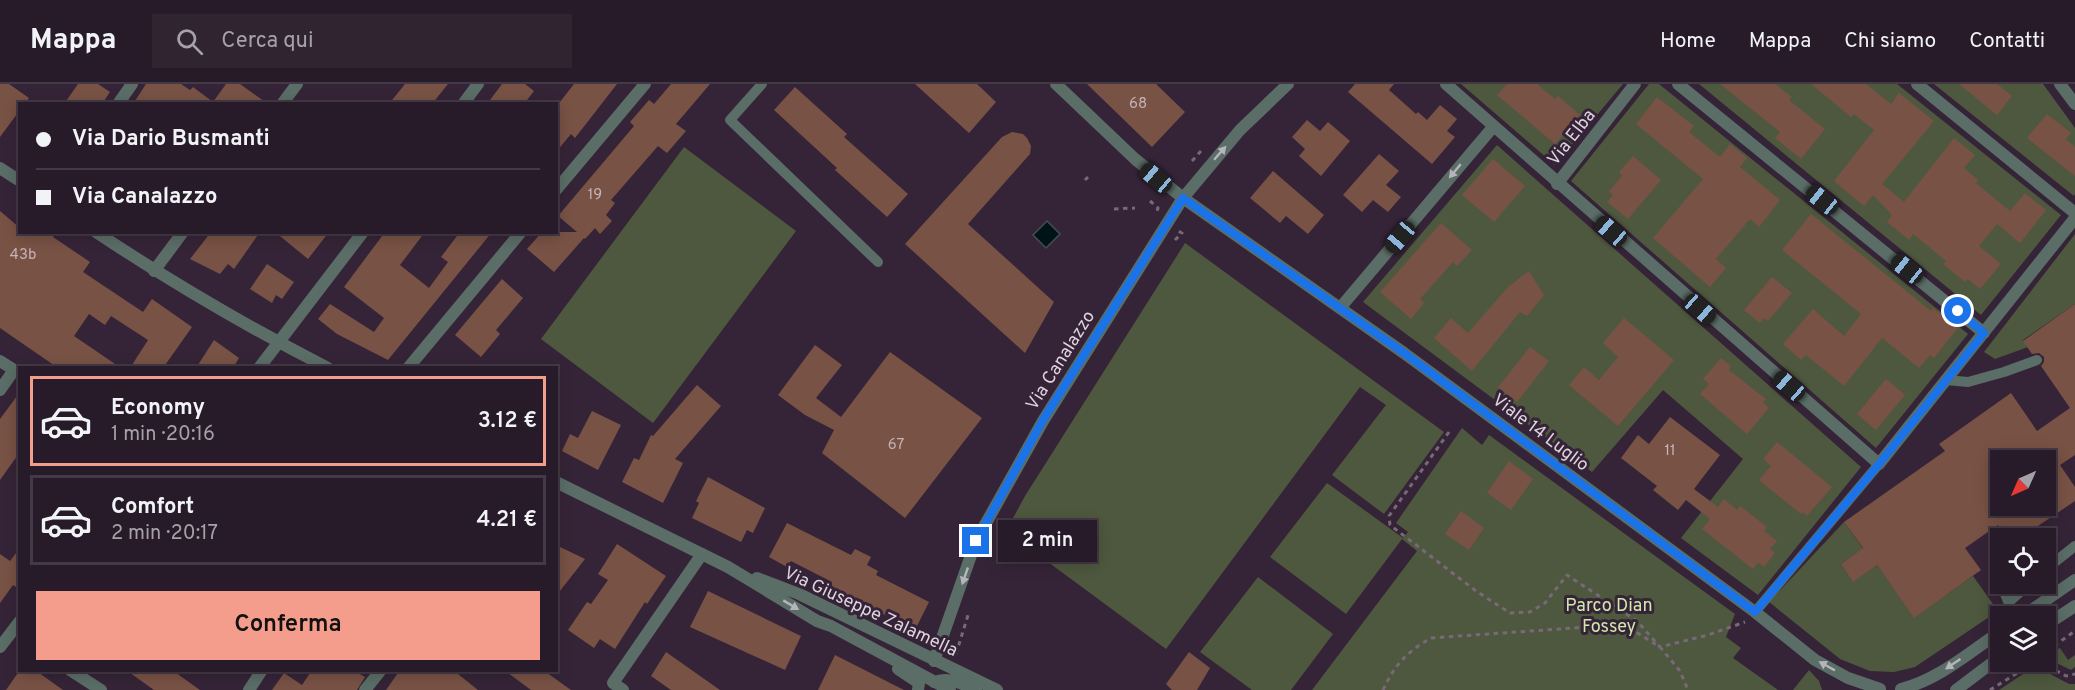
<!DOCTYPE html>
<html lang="it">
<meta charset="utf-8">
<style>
:root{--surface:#281b29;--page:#302431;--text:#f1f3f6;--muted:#a5a1a8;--line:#443946;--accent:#f49d8d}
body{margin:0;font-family:Overpass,sans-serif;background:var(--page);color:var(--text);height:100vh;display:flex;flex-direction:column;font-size:22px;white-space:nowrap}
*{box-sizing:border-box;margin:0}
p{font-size:20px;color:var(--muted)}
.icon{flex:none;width:33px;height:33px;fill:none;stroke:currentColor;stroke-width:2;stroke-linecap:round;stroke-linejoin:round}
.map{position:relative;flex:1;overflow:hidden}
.sheet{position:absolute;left:18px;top:282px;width:540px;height:306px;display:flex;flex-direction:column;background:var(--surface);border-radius:0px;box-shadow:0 3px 15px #0003,0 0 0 2px var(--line)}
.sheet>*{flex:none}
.top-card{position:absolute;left:18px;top:18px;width:540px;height:132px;border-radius:0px;box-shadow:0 3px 15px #0003,0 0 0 2px var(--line);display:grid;align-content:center;height:132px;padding:0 18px;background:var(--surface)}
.needle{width:39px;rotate:225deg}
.buttons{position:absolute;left:1990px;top:366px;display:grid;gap:12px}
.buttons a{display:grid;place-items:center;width:66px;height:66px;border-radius:0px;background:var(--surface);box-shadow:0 3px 15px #0003,0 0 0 2px var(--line);font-size:30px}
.end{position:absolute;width:27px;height:27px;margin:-14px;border:8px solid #1a73e8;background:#fff;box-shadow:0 0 0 3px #fff}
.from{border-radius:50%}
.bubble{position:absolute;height:42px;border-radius:0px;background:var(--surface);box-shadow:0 3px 15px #0003,0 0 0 2px var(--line);font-size:20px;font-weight:600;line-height:42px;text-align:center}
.car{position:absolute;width:18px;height:36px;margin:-18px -9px;border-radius:8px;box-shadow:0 0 4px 2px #0007;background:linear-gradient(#222 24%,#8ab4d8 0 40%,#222 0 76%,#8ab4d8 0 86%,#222 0)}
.top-card b{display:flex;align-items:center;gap:21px;height:57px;font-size:22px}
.top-card b+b{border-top:2px solid var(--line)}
.top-card i{width:15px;height:15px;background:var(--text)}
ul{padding:10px 0 0;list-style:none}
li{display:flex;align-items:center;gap:18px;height:90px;margin:0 12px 9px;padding:0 6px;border:3px solid var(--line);border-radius:0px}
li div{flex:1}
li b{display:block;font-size:22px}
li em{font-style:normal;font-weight:600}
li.active{border-color:var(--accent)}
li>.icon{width:54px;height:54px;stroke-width:1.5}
.primary-button{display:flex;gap:12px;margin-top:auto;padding:12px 18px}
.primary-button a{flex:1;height:69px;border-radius:0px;background:var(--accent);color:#111;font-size:24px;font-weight:600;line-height:69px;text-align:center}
header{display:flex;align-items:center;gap:36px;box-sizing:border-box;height:84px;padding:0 30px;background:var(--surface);border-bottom:2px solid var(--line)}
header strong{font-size:28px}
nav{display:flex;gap:33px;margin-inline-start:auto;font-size:21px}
.search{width:420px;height:54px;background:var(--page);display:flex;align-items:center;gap:15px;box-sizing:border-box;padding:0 21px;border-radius:0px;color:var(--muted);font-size:22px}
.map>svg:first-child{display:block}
.green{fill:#4e583e}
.water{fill:#001418;stroke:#434d54;stroke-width:1.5}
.building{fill:#785245;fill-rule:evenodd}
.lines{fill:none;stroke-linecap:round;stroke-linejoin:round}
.path{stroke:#786979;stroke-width:3;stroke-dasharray:4.5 4.5;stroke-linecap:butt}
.service{stroke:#5a6d66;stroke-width:10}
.minor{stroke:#5a6d66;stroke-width:12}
.tertiary{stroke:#5a6d66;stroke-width:12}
.oneway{fill:#b6b4bb}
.route{stroke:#1a73e8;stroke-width:8}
.labels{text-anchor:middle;stroke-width:6;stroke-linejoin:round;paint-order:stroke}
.number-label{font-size:15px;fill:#c4b3b8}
.street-label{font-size:18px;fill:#ded3df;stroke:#352437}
.park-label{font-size:18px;fill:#d0e8aa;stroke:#352437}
</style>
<header>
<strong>Mappa</strong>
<div class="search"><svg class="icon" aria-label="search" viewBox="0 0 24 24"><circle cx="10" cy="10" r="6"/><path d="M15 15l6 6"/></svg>Cerca qui</div>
<nav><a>Home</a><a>Mappa</a><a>Chi siamo</a><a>Contatti</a></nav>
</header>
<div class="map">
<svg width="2075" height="606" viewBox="0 0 2075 606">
<rect width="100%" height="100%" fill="#352437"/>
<path class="green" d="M1461,0h162l-68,81z
M1649,0h10l309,250 -92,114 -305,-267z
M1699,0h198l164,131 -80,100z
M1934,0h109l32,44v66l-1,2z
M1497,61l364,322 -103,128 -77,-57 62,-79 -80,-69 -71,82 -229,-170z
M684,63l112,84 -143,192 -112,-84z
M2075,150v70l-52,36 5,7 -33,12 -11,-7z
M1185,159l259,189 -60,82 -52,-39 54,-70 -26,-18 -194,262 -160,-118 19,-35z
M1462,344l20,17 7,-10 246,179 -9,23 15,11 -8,10 45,32h-466l105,-139 -15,-12 -56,75 -76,-57 57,-74 76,55 5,-6 -12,-9z
M1844,438l25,35 -11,-5 -17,12 12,17 24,-16 37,52 59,-41 25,35 -83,56 -21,5 -24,-1 -30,-12 -71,-57z
M1258,493l75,57 -42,56h-39l-52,-38z
M2060,564l8,12 7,-5v12l-4,3 -25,-12v-3z
M2035,582l34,18h6v6h-76z
M1809,586l10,11 3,9h-29z"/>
<path class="water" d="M1047,137l13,13 -14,14 -13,-13z"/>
<path class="building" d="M0,0h9l20,14 -4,6h-5v6l-20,27z
M78,0h20l12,8 -8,12h-38z
M146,0h35l9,6 3,-3 20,15 13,-18h14l28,20h-135z
M405,0h43l-16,20h-43z
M502,0h23l9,7 -10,13h-37z
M574,0h43l-42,54 -4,-4 -15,18v-45z
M671,0h39l-34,40 10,7 -19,22 -9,-7 -47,54 4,3 -9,12 6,6 -12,13 -5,-6 -10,11 -1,-1 -30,34 -27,-23 15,-17h35l-19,-16 76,-90 -4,-4 19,-22 5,4z
M915,0h62l19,18 -27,31z
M1087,0h69l29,28 -33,35z
M1355,0h39l-5,6 27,24 2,-2 9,8 13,-15 17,14 -10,12 8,6 -23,27 -84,-72z
M1507,0h30l18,15 3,-3 22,19 -25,29 -58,-49z
M1720,0h55l17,13 -3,3 36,29 -24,30 -26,-21 5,-6z
M1811,0h55l25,20 8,-11 35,28 -52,63 22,18 50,-64 21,17 -11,13 14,12 -2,3 34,28 15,-18 21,17 -26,33 -23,-19 -18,22 22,18 -21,25 -12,-10 -3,3 -22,-18 3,-3 -33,-27 -4,6 -22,-18 5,-7 -19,-20 -9,11 -30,-25 40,-51 -20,-16 -3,3z
M1959,0h38l15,12 -15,19z
M795,3l52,47 -3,3 64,57 -21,23 -52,-47 2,-2 -63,-58z
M1657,13l37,29 -5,6 31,25 10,-13 17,14 -7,9 40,33 -21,27 -9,-8 -34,40 10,9 -16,19 -57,-49 50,-59 -67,-55z
M2047,30l24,19 -5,6 9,8v29l-48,-38z
M1307,36l13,11 8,-9 22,19 -29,35 -22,-20 6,-7 -13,-12z
M1012,48l11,2 4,4 4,8 -1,8 -62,70 86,78 -29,51 -120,-109 97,-107z
M1379,70l20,17 -13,14 15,12 -13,15 -15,-12 -11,12 -19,-17z
M1633,72l28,24 -33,39 -21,-17 6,-7 -4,-4 13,-15 -3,-4z
M1493,75l32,27 -31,36 -32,-27z
M1273,87l51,44 -16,19 -22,-18 -6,7 -30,-25z
M0,127l20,17v4h36l-3,5 37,25 -7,10 60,40 9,-13 40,28 -29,41h-33l18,-28 -37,-24 -6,9 -16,-11 -15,22 47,32h-63l-58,-40z
M1811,130l120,97 2,-3 25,20 -24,30 -4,-3 -11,13 -37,-30 -38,48 -38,-31 -5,5 -18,-16 30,-35 31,27 17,-22 -79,-64z
M1441,139l31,27 -15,16 -4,-4 -33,37 4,4 -13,16 -31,-27z
M211,148h49l-26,37 -6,-5 -8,10 -30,-15z
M275,148h54l-21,27z
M385,148h40l-25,33 29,23 19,-26 -7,-5 19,-25h32l-104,128 -51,-26 -19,-15 12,-15 44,28 10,-14 -40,-31z
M267,180l27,18 -12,17 -6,-4 -4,8 -22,-14z
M1529,187l15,24 -17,21 -7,-4 -48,59 -38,-33 17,-20 17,15 40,-46z
M1772,193l20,16 -24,28 -4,-3 -4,5 -16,-13z
M502,195l21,19 -27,32 4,4 -19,23 -26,-22z
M2075,220v151l-15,10 15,22v14l-55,37h-13l-9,-13 -33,23 16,22 -67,48 -37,-53 -24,17 -12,-18 22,-16 -19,-26 101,-71 -6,-7 72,-51 26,38 33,-23 -29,-42 3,-4v-5l-5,-4 -7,1 -9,-13zM2001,376h45v46h-45z
M1624,234l50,42 -56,66 -49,-41 15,-18 15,13 19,-23 -15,-14z
M214,256l25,18 -6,10h-37z
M815,261l27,20 -26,33 25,19 49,-65 92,66 -77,100 -83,-65 12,-23 -29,-15 -27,-20z
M1530,263l19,14 -32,41 -19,-15z
M1721,274l10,8 -2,4 37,29 -3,4 6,5 -22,26 -47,-40 9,-10 -6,-5z
M1886,295l19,16 -29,35 -19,-16z
M697,301l24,21 -46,53 8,4 -20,40 -41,-21 12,-24 5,2 12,-25 2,1z
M20,308v60l-20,28v-61z
M592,327l29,14 -23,45 -36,-19 8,-17 8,4z
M1670,333l50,38 -26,34 24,18 6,-8 13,11 3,-4 27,21 -3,4 13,10 -7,8 5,4 -11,14 -6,-4 -5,6 -51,-40 8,-10 -24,-19 -8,10 -25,-20 4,-4 -36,-28 17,-23 11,9z
M1777,358l55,45 -25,29 -4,-4 -2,2 -42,-34 12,-14 -8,-7z
M1509,377l24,18 -22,31 -24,-17z
M708,393l57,31 -12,25 -6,-3 -6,12 -49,-24 7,-15 -3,-2z
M1461,427l23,17 -15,22 -24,-16z
M787,439l64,32 4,-6 16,8 -4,8 11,6 -2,4 53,27 -14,28 -85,-43 2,-5 -41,-21 -4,6 -18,-10z
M617,460l49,32 -19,28 -2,-2 -30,47 -15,-10 -6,9 -26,-18 19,-28 4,2 17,-24 -10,-6z
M556,461l29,14 -29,37z
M20,464v41l-7,-4 -13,18v-49l10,7z
M708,507l93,45 -16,34 -95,-43z
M666,568l54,38h-49l-20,-14z
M1189,568l21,16 -13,22h-25l-6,-6z
M835,571l69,35h-86z
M20,586h15l28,20h-57z
M126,586h46l28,20h-46z
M312,586h41l12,7 -8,13h-85l12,-17 18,12z
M400,586h53l25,20h-92z
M504,586h39l28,20h-40z"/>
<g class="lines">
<path class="path" d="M1192,77l9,-10
M1085,96l3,-3
M1150,117l8,7 -1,3
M1114,125l21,-1
M1175,156l7,-7 -4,-2
M1449,348l-60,84 1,9 86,66 34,22 20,-1 15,-9 22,-28 70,46 23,26 48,-12 37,-13
M2046,563l5,1 24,-17
M956,570l13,-42
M2040,578l26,14 9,-2
M1383,606c12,-26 24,-38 48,-52l171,-12 34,6 24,15 20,24 8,19
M1990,606l45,-28"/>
<path class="service" d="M762,0l-32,36 148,142
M1946,296l22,2 36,-10 33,-12
M2046,485l29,-23
M2003,505l11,27
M2009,518l20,-18
M1755,528l124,-148"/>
<path class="minor" d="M1446,0l433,380 196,-246
M1678,0l306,249
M1917,0l158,129
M2060,0l15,20
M118,20l14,-20
M282,20l15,-20
M463,20l15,-20
M1557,100l78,-100
M556,106l89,-106
M154,187l29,-39
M1340,224l153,-181
M0,277l19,12
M259,284l104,-136
M408,284l113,-136
M0,306l14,-20
M0,563l20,-26
M70,586l31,20
M249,606l13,-20
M365,606l16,-20
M623,606l-10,-7 89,-129"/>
<path class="tertiary" d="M1056,0l79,75 48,39 221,155 351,259 60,48 33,18 32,11
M0,84l20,13
M96,148c75,50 152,95 232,136
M556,398l172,85 89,54 14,5 119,64
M757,494l42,16 198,96
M2023,532l52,-36
M2046,541l29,-19
M934,577l42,-120 67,-120 140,-223 57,-68 48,-46
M898,585l21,14 -1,7
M934,598c15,-6 28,2 42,8
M1901,605c37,-9 69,-37 100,-58
M1956,606l45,-34"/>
</g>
<defs><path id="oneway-solid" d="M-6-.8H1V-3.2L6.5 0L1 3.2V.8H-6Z" transform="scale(1.5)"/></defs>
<g class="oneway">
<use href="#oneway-solid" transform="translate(1220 69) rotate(-49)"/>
<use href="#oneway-solid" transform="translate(1455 87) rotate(130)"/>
<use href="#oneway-solid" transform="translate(965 492) rotate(109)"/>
<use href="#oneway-solid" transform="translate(791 521) rotate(31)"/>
<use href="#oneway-solid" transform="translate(1953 580) rotate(146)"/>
<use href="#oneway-solid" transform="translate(1827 582) rotate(-151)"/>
</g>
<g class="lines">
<path class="route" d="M976,457l67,-121 140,-222 221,155 351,259 124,-148 105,-131 -26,-22"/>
</g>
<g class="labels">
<g class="number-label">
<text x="1138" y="24">68</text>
<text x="595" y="115">19</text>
<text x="23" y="175">43b</text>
<text x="896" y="365">67</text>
<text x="1670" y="371">11</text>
</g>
<g class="street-label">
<text transform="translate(1571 53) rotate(-52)" y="6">Via Elba</text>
<text transform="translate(1060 276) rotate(-58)" y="6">Via Canalazzo</text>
<text transform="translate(1541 348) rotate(37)" y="6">Viale 14 Luglio</text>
<text transform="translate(871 527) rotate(25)" y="6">Via Giuseppe Zalamella</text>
</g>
<g class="park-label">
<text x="1609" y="527">Parco Dian<tspan x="1609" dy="21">Fossey</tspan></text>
</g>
</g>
</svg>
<div class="buttons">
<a><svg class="needle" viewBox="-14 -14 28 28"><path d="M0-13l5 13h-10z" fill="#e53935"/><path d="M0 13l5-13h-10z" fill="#a5a1a8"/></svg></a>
<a><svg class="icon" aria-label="locate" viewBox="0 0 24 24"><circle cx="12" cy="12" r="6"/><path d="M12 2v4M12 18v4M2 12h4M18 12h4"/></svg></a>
<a><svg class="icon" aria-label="layers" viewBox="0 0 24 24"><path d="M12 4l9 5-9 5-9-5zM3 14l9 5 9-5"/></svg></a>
</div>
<i class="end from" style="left:1958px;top:227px"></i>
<i class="end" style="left:976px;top:457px"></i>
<div class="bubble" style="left:998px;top:436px;width:99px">2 min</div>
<i class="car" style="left:1156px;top:94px;rotate:310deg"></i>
<i class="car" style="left:1822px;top:116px;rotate:309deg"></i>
<i class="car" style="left:1611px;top:147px;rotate:311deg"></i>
<i class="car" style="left:1400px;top:153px;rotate:220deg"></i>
<i class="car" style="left:1907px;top:185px;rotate:309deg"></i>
<i class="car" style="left:1700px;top:225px;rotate:131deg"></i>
<i class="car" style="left:1789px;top:302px;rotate:311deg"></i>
<div class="top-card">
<b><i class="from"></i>Via Dario Busmanti</b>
<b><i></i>Via Canalazzo</b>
</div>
<section class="sheet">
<ul>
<li class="active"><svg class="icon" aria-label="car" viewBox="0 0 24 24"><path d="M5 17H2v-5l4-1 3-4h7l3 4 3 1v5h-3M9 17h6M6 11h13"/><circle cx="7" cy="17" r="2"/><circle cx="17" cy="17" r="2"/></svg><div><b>Economy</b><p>1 min · 20:16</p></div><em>3.12 €</em></li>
<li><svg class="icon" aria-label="car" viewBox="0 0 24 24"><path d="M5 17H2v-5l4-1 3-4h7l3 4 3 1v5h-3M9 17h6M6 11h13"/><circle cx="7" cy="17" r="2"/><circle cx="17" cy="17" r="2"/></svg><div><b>Comfort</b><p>2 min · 20:17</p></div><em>4.21 €</em></li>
</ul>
<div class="primary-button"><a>Conferma</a></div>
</section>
</div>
